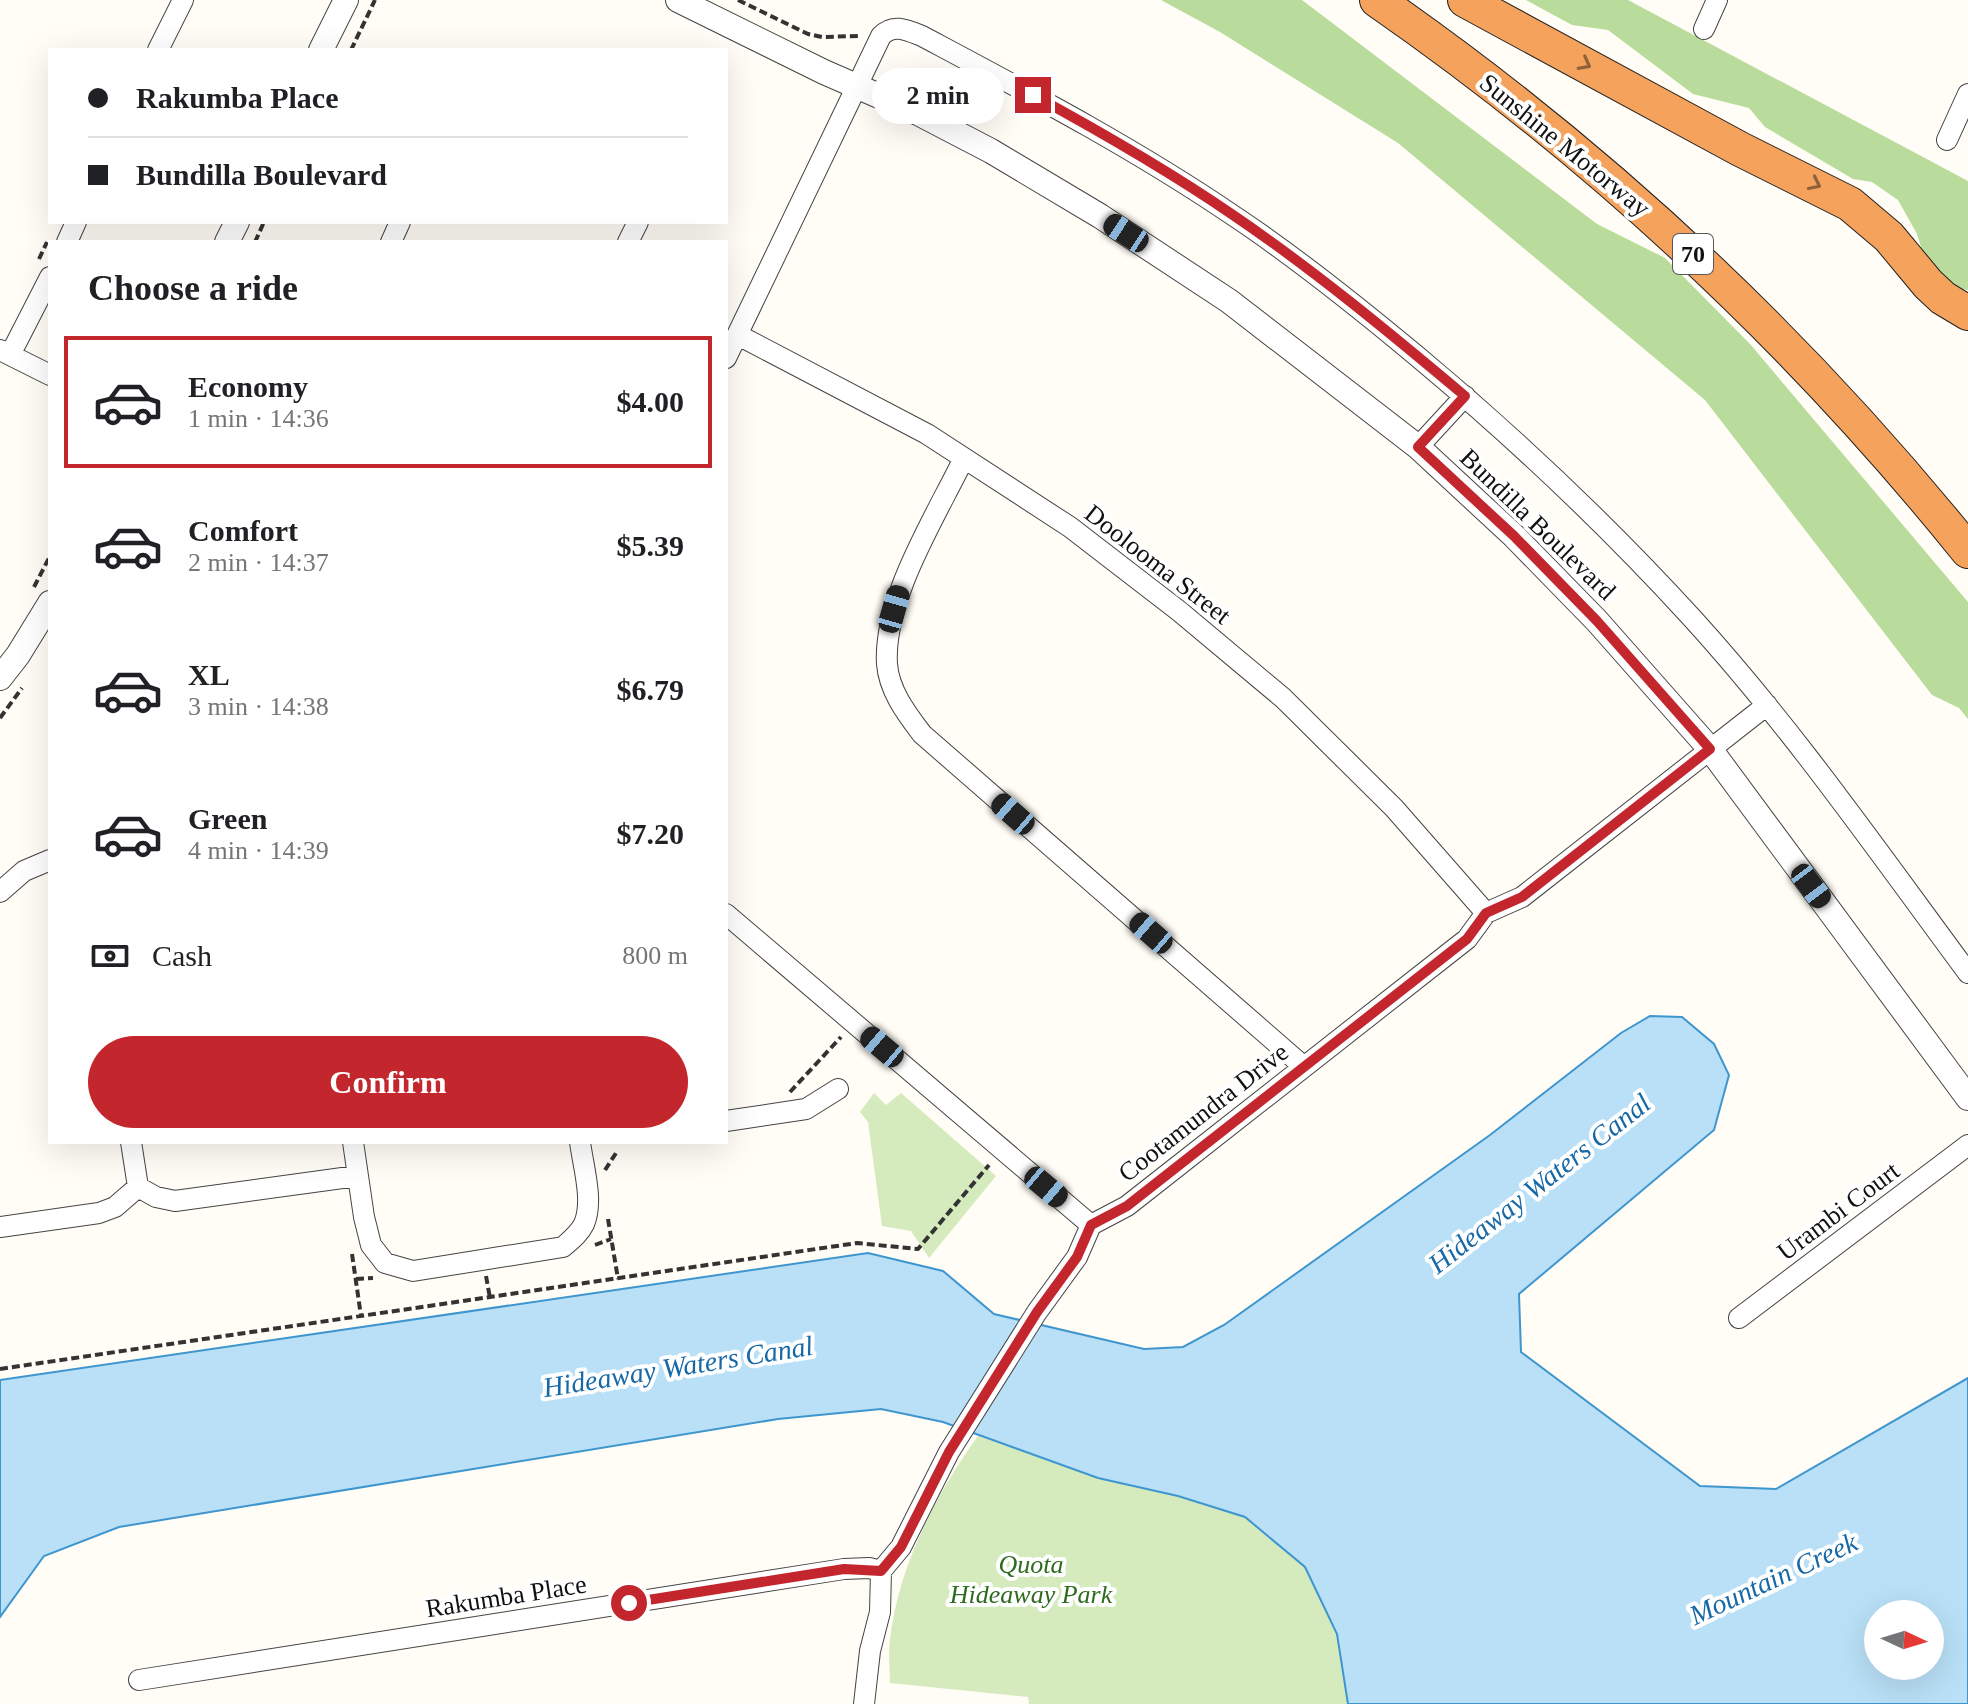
<!DOCTYPE html>
<meta charset="utf-8">
<style>
:root{--surface:#fff;--page:#f6f6f6;--text:#202124;--muted:#757577;--line:#e0e0e0;--accent:#c4262e}
body{margin:0;font-family:Georgia,serif;background:var(--page);color:var(--text);height:100vh;display:flex;flex-direction:column;font-size:30px;white-space:nowrap}
*{box-sizing:border-box;margin:0}
p{font-size:26px;color:var(--muted)}
.icon{flex:none;width:44px;height:44px;fill:none;stroke:currentColor;stroke-width:2;stroke-linecap:round;stroke-linejoin:round}
.map{position:relative;flex:1;overflow:hidden}
.drawer{position:absolute;left:48px;top:240px;width:680px;height:904px;display:flex;flex-direction:column;background:var(--surface);border-radius:0px;box-shadow:0 8px 32px #0002}
.drawer>*{flex:none}
.top-card{position:absolute;left:48px;top:48px;width:680px;height:176px;border-radius:0px;box-shadow:0 8px 32px #0002;display:grid;align-content:center;height:176px;padding:0 40px;background:var(--surface)}
.needle{width:52px;rotate:94deg}
.tools{position:absolute;left:1864px;top:1600px;display:grid;gap:16px}
.tools a{display:grid;place-items:center;width:80px;height:80px;border-radius:50%;background:var(--surface);box-shadow:0 8px 32px #0002;font-size:40px}
.end{position:absolute;width:36px;height:36px;margin:-18px;border:10px solid #c4262e;background:#fff;box-shadow:0 0 0 4px #fff}
.from{border-radius:50%}
.bubble{position:absolute;height:56px;border-radius:28px;background:var(--surface);box-shadow:0 8px 32px #0002;font-size:26px;font-weight:800;line-height:56px;text-align:center}
.car{position:absolute;width:24px;height:48px;margin:-24px -12px;border-radius:10px;box-shadow:0 0 6px 2px #0007;background:linear-gradient(#222 24%,#8ab4d8 0 40%,#222 0 76%,#8ab4d8 0 86%,#222 0)}
.top-card b{display:flex;align-items:center;gap:28px;height:76px;font-size:30px}
.top-card b+b{border-top:2px solid var(--line)}
.top-card i{width:20px;height:20px;background:var(--text)}
ul{padding:0;list-style:none}
li{display:flex;align-items:center;gap:24px;height:132px;margin:0 16px 12px;padding:0 24px;border:4px solid transparent;border-radius:0px}
li div{flex:1}
li b{display:block;font-size:30px}
li em{font-style:normal;font-weight:800}
li.on{border-color:var(--accent)}
li>.icon{width:72px;height:72px;stroke-width:1.5}
h2{padding:0 40px;font-size:36px;line-height:96px}
.pay{display:flex;align-items:center;gap:20px;height:88px;padding:0 40px;font-size:30px}
.pay p{margin-inline-start:auto}
.primary-button{display:flex;gap:16px;margin-top:auto;padding:16px 40px}
.primary-button a{flex:1;height:92px;border-radius:48px;background:var(--accent);color:#fff;font-size:32px;font-weight:800;line-height:92px;text-align:center}
.map>svg:first-child{display:block}
.green{fill:#d5ebbd}
.forest{fill:#b9dc9c}
.water{fill:#b9e0f7;stroke:#3f96cf;stroke-width:2;fill-rule:evenodd}
.lines{fill:none;stroke-linecap:round;stroke-linejoin:round}
.minor-casing{stroke:#444;stroke-width:22}
.tertiary-casing{stroke:#444;stroke-width:26}
.motorway-casing{stroke:#222;stroke-width:36}
.path{stroke:#333;stroke-width:4;stroke-dasharray:8 4;stroke-linecap:butt}
.minor{stroke:#fff;stroke-width:20}
.tertiary{stroke:#fff;stroke-width:24}
.motorway{stroke:#f5a25d;stroke-width:34}
.oneway{stroke:#8e613b}
.route{stroke:#c4262e;stroke-width:10}
.labels{text-anchor:middle;stroke-width:8;stroke-linejoin:round;paint-order:stroke}
.shield{fill:#fff;stroke:#585858;stroke-width:2}
.shield-label{font-size:24px;font-weight:bold;fill:#111}
.street-label{font-size:26px;fill:#111;stroke:#fff}
.park-label{font-size:26px;font-style:italic;fill:#2f6b1f;stroke:#fff}
.water-label{font-size:28px;font-style:italic;fill:#1768a6;stroke:#fff}
</style>
<div class="map">
<svg width="1968" height="1704" viewBox="0 0 1968 1704">
<rect width="100%" height="100%" fill="#fffdf5"/>
<path class="green" d="M874,1093l12,12 15,-12 95,83 -67,82 -18,-27 -29,-5 -14,-104 -8,-10z
M978,1436l120,42 80,18 66,21 61,50 32,67 11,70h-319l-1,-7 -138,-14c0,-14 -2,-29 0,-43 8,-73 46,-146 88,-204z"/>
<path class="forest" d="M1161,0h141l295,224 68,34 85,86 218,258v117l-9,-11 -27,-13 -227,-295 -307,-257 -178,-111z
M1526,0h102l340,181v109l-12,-2 -31,-28 -8,-26 -19,-34 -26,-18 -19,-3 -88,-52 -16,-19 -56,-14 -85,-64 -36,-5z"/>
<path class="water" d="M1650,1016l32,1 32,27 15,31 -15,55 -195,164 2,58 179,134 76,3 192,-111v326h-620l-11,-70 -32,-67 -60,-50 -67,-21 -80,-18 -155,-56 -62,-13 -103,10 -659,108 -75,29 -44,61v-237l868,-127 75,18 51,43 150,35 39,-2 41,-22 266,-190 131,-102zM1878,1614h52v52h-52z"/>
<g class="lines">
<defs>
<path id="minor" d="M1704,29l13,-29
M158,50l25,-50
M1947,140l21,-46
M67,242l9,-20
M391,242l9,-20
M628,242l10,-20
M738,335l189,99 143,93 109,84 104,87 111,110 92,105
M0,350l50,25
M10,355l40,-78
M726,358l155,-322c12,-13 26,-6 41,0 105,56 210,111 309,178 65,43 127,93 187,143 97,81 189,168 274,261 101,111 187,235 276,355
M1418,447l47,-51
M964,458c-28,58 -81,141 -77,206 2,27 20,50 35,70l381,332
M0,892l24,-21 26,-11
M726,914l365,311
M726,1121l80,-12 32,-20
M131,1142l7,45
M353,1142l11,75 7,28 14,18 28,8 150,-24c8,-7 16,-13 21,-23 10,-23 -1,-58 -4,-82
M0,1227l99,-14 16,-6 23,-20 18,10 19,4 182,-25
M1739,1318l229,-173
M139,1680l705,-111 25,-1 12,3
M864,1704l6,-53 10,-39 1,-41 20,-24 48,-95 88,-140 40,-55 14,-32 36,-19 340,-267 19,-26 36,-16 245,-192"/>
<path id="tertiary" d="M678,0l146,72 94,41 73,38 109,65 129,85 189,146 96,89 83,85 113,128 258,349
M321,50l25,-50
M227,242l10,-20
M0,678l18,-23 32,-52"/>
<path id="motorway" d="M1377,0c223,155 421,340 591,551
M1465,0l275,149 110,55 39,33 39,47 15,14 25,15"/>
</defs>
<use href="#minor" class="minor-casing"/>
<use href="#tertiary" class="tertiary-casing"/>
<use href="#motorway" class="motorway-casing"/>
<path class="path" d="M738,0l70,34 14,3 37,-1
M351,50l24,-50
M255,242l9,-20
M39,259l8,-17
M34,587l16,-31
M0,718l22,-30
M790,1092l51,-55
M605,1170l13,-20
M608,1219l10,60
M595,1245l16,-6
M352,1254l9,62
M486,1276l4,22
M356,1279l17,-1
M0,1369l857,-126 61,6 71,-84"/>
<use href="#minor" class="minor"/>
<use href="#tertiary" class="tertiary"/>
<use href="#motorway" class="motorway"/>
</g>
<defs><path id="oneway-chevron" d="M-2-3.5L2.5 0L-2 3.5" fill="none" stroke-width="1.6" stroke-linecap="round" stroke-linejoin="round" transform="scale(2)"/></defs>
<g class="oneway">
<use href="#oneway-chevron" transform="translate(1585 64) rotate(28)"/>
<use href="#oneway-chevron" transform="translate(1815 184) rotate(26)"/>
</g>
<g class="lines">
<path class="route" d="M629,1603l215,-34 37,2 20,-24 48,-95 88,-140 40,-55 14,-32 36,-19 340,-267 19,-26 36,-16 188,-148 -113,-128 -83,-85 -96,-89 47,-51c-75,-63 -151,-126 -232,-181 -64,-44 -132,-83 -200,-120"/>
</g>
<g class="labels">
<rect class="shield" x="1673" y="234" width="40" height="40" rx="6"/>
<g class="shield-label">
<text x="1693" y="262">70</text>
</g>
<g class="street-label">
<text transform="translate(1565 145) rotate(39)" y="9">Sunshine Motorway</text>
<text transform="translate(1538 524) rotate(44)" y="9">Bundilla Boulevard</text>
<text transform="translate(1158 564) rotate(38)" y="9">Doolooma Street</text>
<text transform="translate(1203 1112) rotate(-38)" y="9">Cootamundra Drive</text>
<text transform="translate(1838 1211) rotate(-37)" y="9">Urambi Court</text>
<text transform="translate(506 1596) rotate(-9)" y="9">Rakumba Place</text>
</g>
<g class="park-label">
<text x="1031" y="1573">Quota<tspan x="1031" dy="30">Hideaway Park</tspan></text>
</g>
<g class="water-label">
<text transform="translate(1539 1183) rotate(-38)" y="10">Hideaway Waters Canal</text>
<text transform="translate(678 1366) rotate(-9)" y="10">Hideaway Waters Canal</text>
<text transform="translate(1773 1578) rotate(-25)" y="10">Mountain Creek</text>
</g>
</g>
</svg>
<div class="tools">
<a><svg class="needle" viewBox="-14 -14 28 28"><path d="M0-13l5 13h-10z" fill="#e53935"/><path d="M0 13l5-13h-10z" fill="#757577"/></svg></a>
</div>
<i class="end from" style="left:629px;top:1603px"></i>
<i class="end" style="left:1033px;top:95px"></i>
<div class="bubble" style="left:872px;top:68px;width:132px">2 min</div>
<i class="car" style="left:1126px;top:233px;rotate:303deg"></i>
<i class="car" style="left:894px;top:609px;rotate:16deg"></i>
<i class="car" style="left:1013px;top:814px;rotate:311deg"></i>
<i class="car" style="left:1811px;top:886px;rotate:143deg"></i>
<i class="car" style="left:1151px;top:933px;rotate:311deg"></i>
<i class="car" style="left:882px;top:1047px;rotate:310deg"></i>
<i class="car" style="left:1046px;top:1187px;rotate:130deg"></i>
<div class="top-card">
<b><i class="from"></i>Rakumba Place</b>
<b><i></i>Bundilla Boulevard</b>
</div>
<section class="drawer">
<h2>Choose a ride</h2>
<ul>
<li class="on"><svg class="icon" aria-label="car" viewBox="0 0 24 24"><path d="M5 17H2v-5l4-1 3-4h7l3 4 3 1v5h-3M9 17h6M6 11h13"/><circle cx="7" cy="17" r="2"/><circle cx="17" cy="17" r="2"/></svg><div><b>Economy</b><p>1 min · 14:36</p></div><em>$4.00</em></li>
<li><svg class="icon" aria-label="car" viewBox="0 0 24 24"><path d="M5 17H2v-5l4-1 3-4h7l3 4 3 1v5h-3M9 17h6M6 11h13"/><circle cx="7" cy="17" r="2"/><circle cx="17" cy="17" r="2"/></svg><div><b>Comfort</b><p>2 min · 14:37</p></div><em>$5.39</em></li>
<li><svg class="icon" aria-label="car" viewBox="0 0 24 24"><path d="M5 17H2v-5l4-1 3-4h7l3 4 3 1v5h-3M9 17h6M6 11h13"/><circle cx="7" cy="17" r="2"/><circle cx="17" cy="17" r="2"/></svg><div><b>XL</b><p>3 min · 14:38</p></div><em>$6.79</em></li>
<li><svg class="icon" aria-label="car" viewBox="0 0 24 24"><path d="M5 17H2v-5l4-1 3-4h7l3 4 3 1v5h-3M9 17h6M6 11h13"/><circle cx="7" cy="17" r="2"/><circle cx="17" cy="17" r="2"/></svg><div><b>Green</b><p>4 min · 14:39</p></div><em>$7.20</em></li>
</ul>
<div class="pay"><svg class="icon" aria-label="cash" viewBox="0 0 24 24"><path d="M3 7h18v10H3z"/><circle cx="12" cy="12" r="2"/></svg>Cash<p>800 m</p></div>
<div class="primary-button"><a>Confirm</a></div>
</section>
</div>
